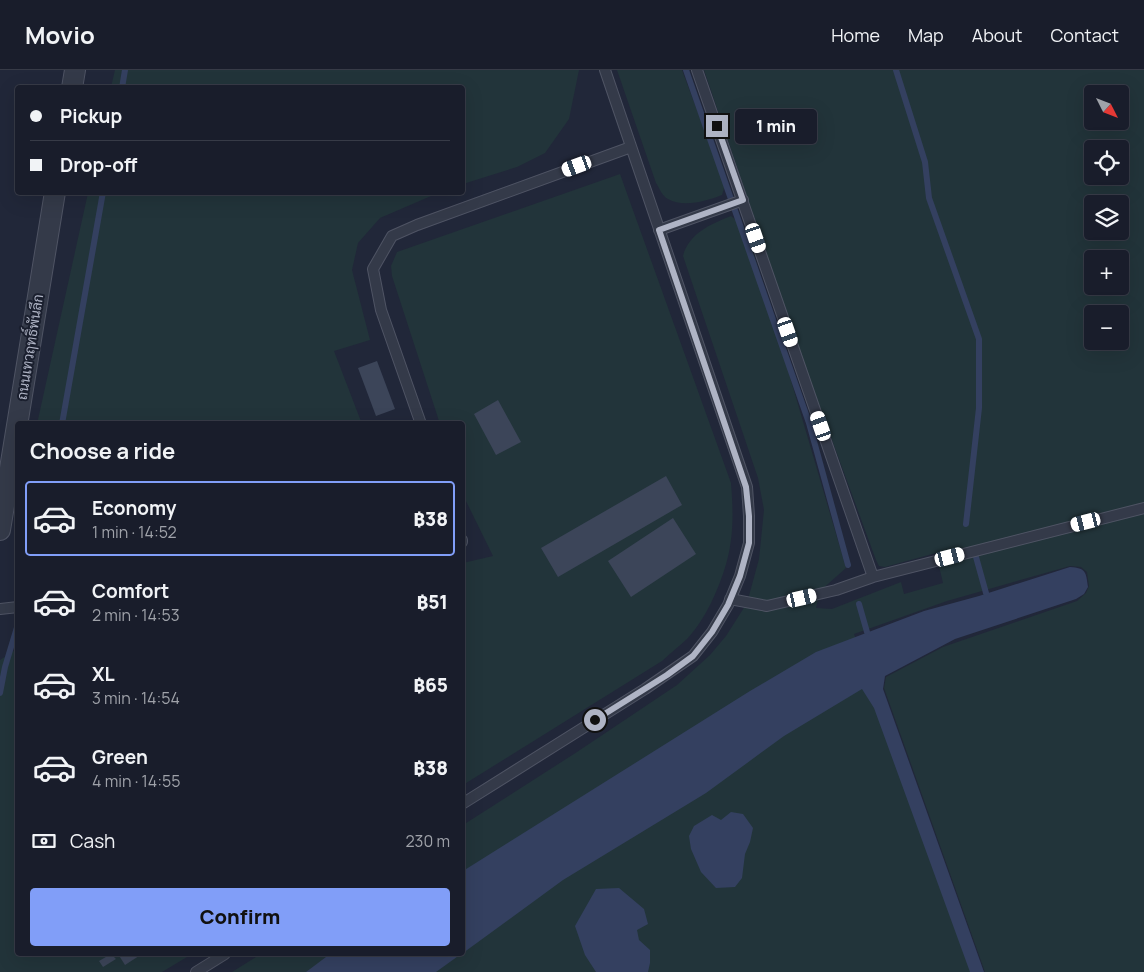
<!DOCTYPE html>
<meta charset="utf-8">
<style>
:root{--surface:#191d2b;--page:#222633;--text:#f1f3f6;--muted:#9fa2a9;--line:#373b47;--accent:#819ef8}
body{margin:0;font-family:Manrope,Sarabun,sans-serif;background:var(--page);color:var(--text);height:100vh;display:flex;flex-direction:column;font-size:19px;white-space:nowrap}
*{box-sizing:border-box;margin:0}
p{font-size:16px;color:var(--muted)}
.icon{flex:none;width:28px;height:28px;fill:none;stroke:currentColor;stroke-width:2;stroke-linecap:round;stroke-linejoin:round}
.map{position:relative;flex:1;overflow:hidden}
.panel{position:absolute;left:15px;top:351px;width:450px;height:535px;display:flex;flex-direction:column;background:var(--surface);border-radius:5px;box-shadow:0 5px 20px #0002,0 0 0 1px var(--line)}
.panel>*{flex:none}
.hud{position:absolute;left:15px;top:15px;width:450px;height:110px;border-radius:5px;box-shadow:0 5px 20px #0002,0 0 0 1px var(--line);display:grid;align-content:center;height:110px;padding:0 15px;background:var(--surface)}
.needle{width:32px;rotate:132deg}
.buttons{position:absolute;left:1084px;top:15px;display:grid;gap:10px}
.buttons a{display:grid;place-items:center;width:45px;height:45px;border-radius:5px;background:var(--surface);box-shadow:0 5px 20px #0002,0 0 0 1px var(--line);font-size:25px}
.end{position:absolute;width:22px;height:22px;margin:-11px;border:6px solid #afb4c5;background:#111;box-shadow:0 0 0 2px #111}
.from{border-radius:50%}
.bubble{position:absolute;height:35px;border-radius:5px;background:var(--surface);box-shadow:0 5px 20px #0002,0 0 0 1px var(--line);font-size:16px;font-weight:800;line-height:35px;text-align:center}
.car{position:absolute;width:15px;height:30px;margin:-15px -8px;border-radius:6px;box-shadow:0 0 4px 1px #0007;background:linear-gradient(#fff 24%,#345 0 40%,#fff 0 76%,#345 0 86%,#fff 0)}
.hud b{display:flex;align-items:center;gap:18px;height:48px;font-size:19px}
.hud b+b{border-top:1px solid var(--line)}
.hud i{width:12px;height:12px;background:var(--text)}
ul{padding:0;list-style:none}
li{display:flex;align-items:center;gap:15px;height:75px;margin:0 10px 8px;padding:0 5px;border:2px solid transparent;border-radius:5px}
li div{flex:1}
li b{display:block;font-size:19px}
li em{font-style:normal;font-weight:800}
li.active{border-color:var(--accent)}
li>.icon{width:45px;height:45px;stroke-width:1.5}
h2{padding:0 15px;font-size:22px;line-height:60px}
.pay{display:flex;align-items:center;gap:12px;height:55px;padding:0 15px;font-size:19px}
.pay p{margin-inline-start:auto}
.primary-button{display:flex;gap:10px;margin-top:auto;padding:10px 15px}
.primary-button a{flex:1;height:58px;border-radius:5px;background:var(--accent);color:#111;font-size:20px;font-weight:800;line-height:58px;text-align:center}
header{display:flex;align-items:center;gap:30px;box-sizing:border-box;height:70px;padding:0 25px;background:var(--surface);border-bottom:1px solid var(--line)}
header strong{font-size:24px}
nav{display:flex;gap:28px;margin-inline-start:auto;font-size:18px}
.map>svg:first-child{display:block}
.green{fill:#22343a;fill-rule:evenodd}
.water{fill:#344060}
.lines{fill:none;stroke-linecap:round;stroke-linejoin:round}
.stream{stroke:#344060;stroke-width:6}
.building{fill:#3c4559}
.service-casing{stroke:#4f5464;stroke-width:12}
.minor-casing{stroke:#4f5464;stroke-width:22}
.service{stroke:#343a49;stroke-width:10}
.minor{stroke:#343a49;stroke-width:20}
.route{stroke:#afb4c5;stroke-width:6}
.labels{text-anchor:middle;stroke-width:4;stroke-linejoin:round;paint-order:stroke}
.street-label{font-size:14px;fill:#afb4c5;stroke:#1a1f2e}
</style>
<header>
<strong>Movio</strong>
<nav><a>Home</a><a>Map</a><a>About</a><a>Contact</a></nav>
</header>
<div class="map">
<svg width="1144" height="902" viewBox="0 0 1144 902">
<rect width="100%" height="100%" fill="#212739"/>
<path class="green" d="M115,0h464l-10,49 -24,34 -28,14 -54,17 -1,-96 -351,-1z
M617,0h65l43,115 -3,10c-15,6 -39,13 -54,4 -6,-3 -8,-10 -12,-16z
M704,0h440v902h-159l-101,-284 2,-11 57,-30 134,-46 9,-8 3,-7 -2,-14 -6,-5 -11,-1 -123,35 -93,33 117,338h-739l29,-18h201l1,-129 114,-73 100,-67 33,-30 16,-19 21,-33 12,-44 5,-49 -6,-32 -75,-222c6,-23 28,-32 48,-40l9,7 8,11 98,334 -26,23 -4,17 16,1 69,-27 3,12 39,-11 -7,-30 -51,14 -6,-1 -3,-6 -73,-199zM1092,24h28v27h-28zM1092,79h28v27h-28zM1092,134h28v27h-28zM1092,189h28v27h-28zM1092,244h28v27h-28z
M620,104l111,309c4,48 1,76 -20,120 -6,12 -14,25 -23,35 -8,8 -18,15 -26,23l-199,124v-222l30,-7 -30,-61 -1,-71h-22l-48,-148 -1,-10 6,-14z
M88,123h350l-58,25 -22,25 -6,27 18,70 -36,11 28,73h-325z
M17,579l1,305h174l-30,18h-162v-312z"/>
<path class="water" d="M1070,497c16,1 16,5 18,20l-4,7 -8,5 -121,40 -70,37 -2,13 101,283h-14l-96,-264 -12,-19 -78,47 -78,57 -143,87 -100,73v-82l287,-180 66,-39 108,-41 55,-15z
M731,742l12,2 10,14 -3,14 -5,12 -3,24 -7,9 -19,1 -15,-16 -10,-23 -2,-13 5,-10 18,-11 9,5z
M619,818l25,21 4,15 -11,6 2,10 11,10v13l-2,9h-52l-11,-17 -10,-29 21,-37z
M330,884h131l-25,18h-130z"/>
<g class="lines">
<path class="stream" d="M686,0l123,353 39,142
M896,0l29,92 4,36 50,141v69l-13,116
M122,18l3,-18
M62,354l41,-232
M976,487l10,36
M859,534l8,28
M0,623l5,-26 13,-43"/>
</g>
<path class="building" d="M377,291l18,48 -19,7 -18,-48z
M498,330l23,42 -25,13 -22,-41z
M666,406l16,29 -124,72 -17,-29z
M673,448l23,36 -65,43 -23,-36z
M111,884l5,5 -13,8 -4,-6z
M118,884h24l-17,11z"/>
<g class="lines">
<defs>
<path id="service" d="M697,0l176,507
M659,160l84,-30
M421,354l-40,-114 -8,-41 19,-33 25,-11 214,-78
M462,470v2
M730,529l37,7 69,-16 37,-13 271,-69
M0,539l18,-2
M462,734l183,-115 48,-33 19,-24 16,-27 12,-29 9,-33v-27l-2,-29 -142,-417
M196,902l29,-18"/>
<path id="minor" d="M72,18l3,-18
M0,460l55,-338"/>
</defs>
<use href="#service" class="service-casing"/>
<use href="#minor" class="minor-casing"/>
<use href="#service" class="service"/>
<use href="#minor" class="minor"/>
</g>
<g class="lines">
<path class="route" d="M595,650l72,-45 26,-19 19,-24 16,-27 12,-29 9,-33v-27l-3,-29 -87,-257 84,-30 -26,-74"/>
</g>
<g class="labels">
<g class="street-label">
<text transform="translate(30 277) rotate(-81)" y="5">ถนนเทวฤทธิ์พันลึก</text>
</g>
</g>
</svg>
<div class="buttons">
<a><svg class="needle" viewBox="-14 -14 28 28"><path d="M0-13l5 13h-10z" fill="#e53935"/><path d="M0 13l5-13h-10z" fill="#9fa2a9"/></svg></a>
<a><svg class="icon" aria-label="locate" viewBox="0 0 24 24"><circle cx="12" cy="12" r="6"/><path d="M12 2v4M12 18v4M2 12h4M18 12h4"/></svg></a>
<a><svg class="icon" aria-label="layers" viewBox="0 0 24 24"><path d="M12 4l9 5-9 5-9-5zM3 14l9 5 9-5"/></svg></a>
<a>+</a>
<a>−</a>
</div>
<i class="end from" style="left:595px;top:650px"></i>
<i class="end" style="left:717px;top:56px"></i>
<div class="bubble" style="left:735px;top:39px;width:82px">1 min</div>
<i class="car" style="left:577px;top:96px;rotate:250deg"></i>
<i class="car" style="left:756px;top:168px;rotate:161deg"></i>
<i class="car" style="left:788px;top:262px;rotate:161deg"></i>
<i class="car" style="left:821px;top:356px;rotate:341deg"></i>
<i class="car" style="left:1086px;top:452px;rotate:256deg"></i>
<i class="car" style="left:950px;top:487px;rotate:76deg"></i>
<i class="car" style="left:802px;top:528px;rotate:77deg"></i>
<div class="hud">
<b><i class="from"></i>Pickup</b>
<b><i></i>Drop-off</b>
</div>
<section class="panel">
<h2>Choose a ride</h2>
<ul>
<li class="active"><svg class="icon" aria-label="car" viewBox="0 0 24 24"><path d="M5 17H2v-5l4-1 3-4h7l3 4 3 1v5h-3M9 17h6M6 11h13"/><circle cx="7" cy="17" r="2"/><circle cx="17" cy="17" r="2"/></svg><div><b>Economy</b><p>1 min · 14:52</p></div><em>฿38</em></li>
<li><svg class="icon" aria-label="car" viewBox="0 0 24 24"><path d="M5 17H2v-5l4-1 3-4h7l3 4 3 1v5h-3M9 17h6M6 11h13"/><circle cx="7" cy="17" r="2"/><circle cx="17" cy="17" r="2"/></svg><div><b>Comfort</b><p>2 min · 14:53</p></div><em>฿51</em></li>
<li><svg class="icon" aria-label="car" viewBox="0 0 24 24"><path d="M5 17H2v-5l4-1 3-4h7l3 4 3 1v5h-3M9 17h6M6 11h13"/><circle cx="7" cy="17" r="2"/><circle cx="17" cy="17" r="2"/></svg><div><b>XL</b><p>3 min · 14:54</p></div><em>฿65</em></li>
<li><svg class="icon" aria-label="car" viewBox="0 0 24 24"><path d="M5 17H2v-5l4-1 3-4h7l3 4 3 1v5h-3M9 17h6M6 11h13"/><circle cx="7" cy="17" r="2"/><circle cx="17" cy="17" r="2"/></svg><div><b>Green</b><p>4 min · 14:55</p></div><em>฿38</em></li>
</ul>
<div class="pay"><svg class="icon" aria-label="cash" viewBox="0 0 24 24"><path d="M3 7h18v10H3z"/><circle cx="12" cy="12" r="2"/></svg>Cash<p>230 m</p></div>
<div class="primary-button"><a>Confirm</a></div>
</section>
</div>
